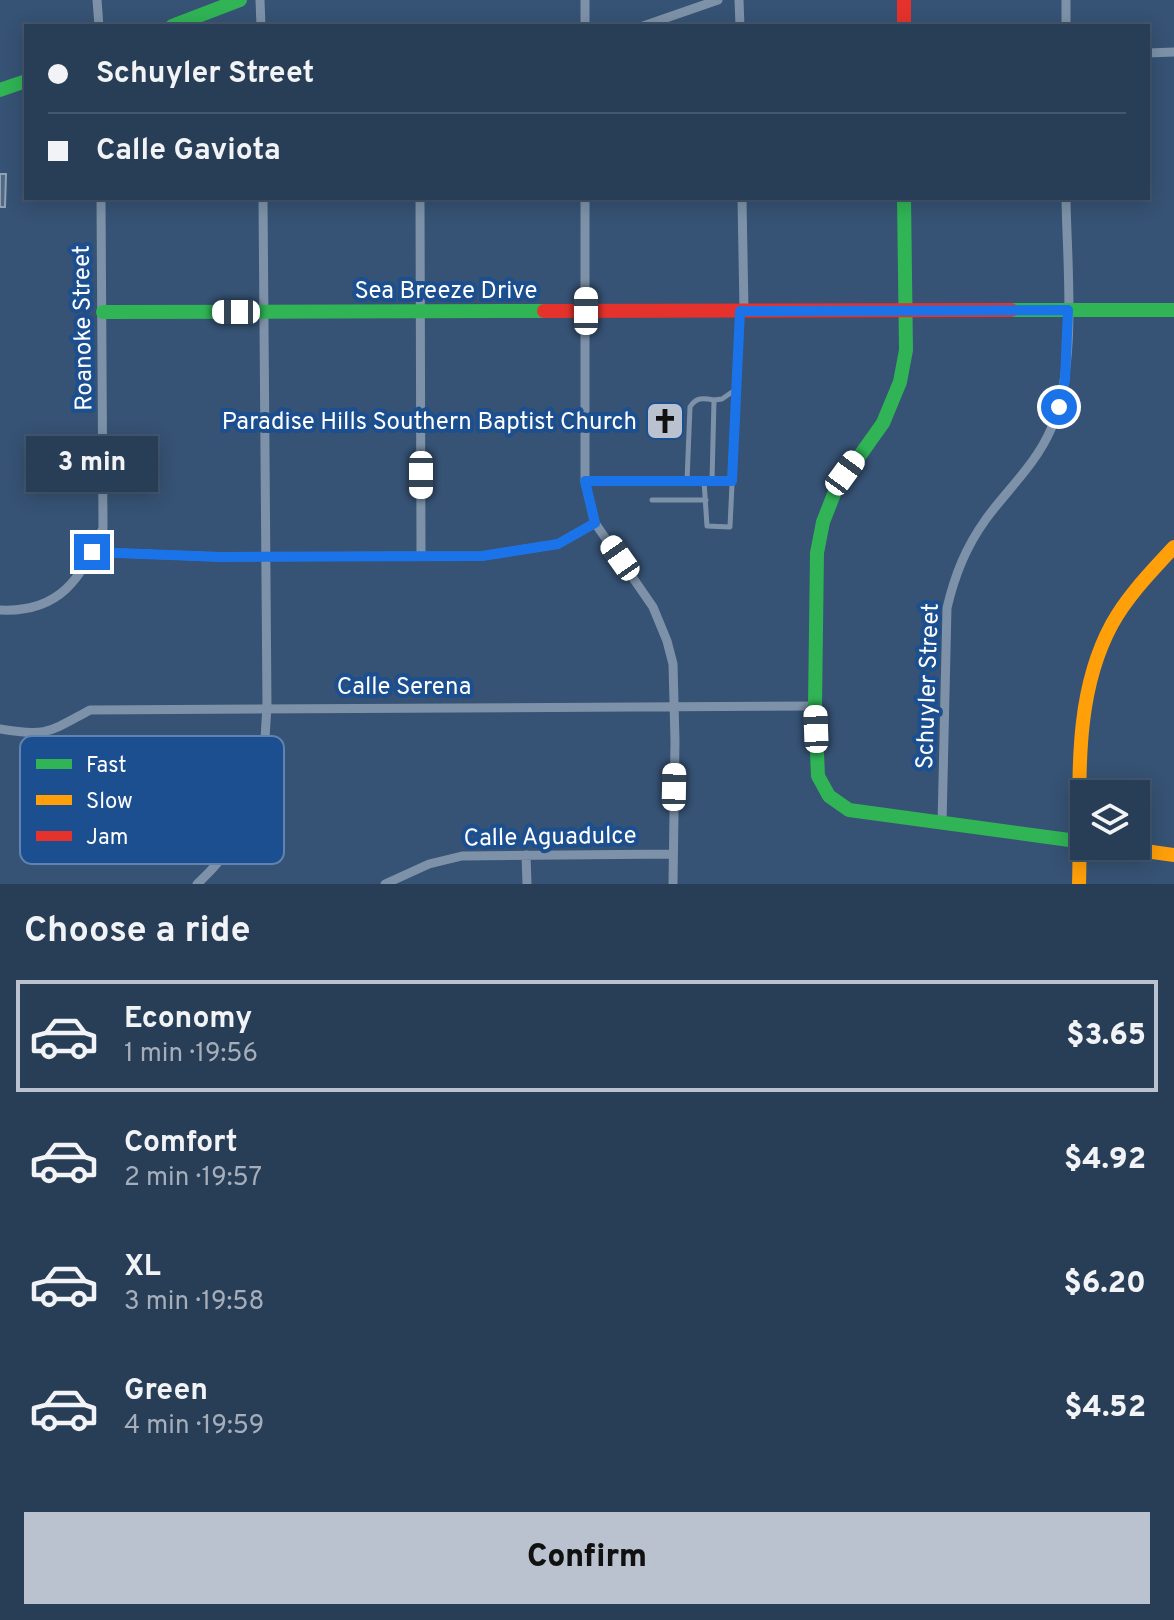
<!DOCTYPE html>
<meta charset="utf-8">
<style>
:root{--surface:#283e57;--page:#30455d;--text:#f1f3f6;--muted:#a5aeba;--line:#44576d;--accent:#b9c2ce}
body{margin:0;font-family:Overpass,sans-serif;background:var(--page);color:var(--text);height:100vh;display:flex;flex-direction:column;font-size:30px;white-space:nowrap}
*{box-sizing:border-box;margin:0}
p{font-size:26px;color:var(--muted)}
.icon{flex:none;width:44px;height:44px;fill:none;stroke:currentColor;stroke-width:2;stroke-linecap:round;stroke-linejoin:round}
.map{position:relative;height:884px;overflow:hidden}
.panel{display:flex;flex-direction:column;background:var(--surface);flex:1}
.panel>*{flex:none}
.banner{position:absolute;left:24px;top:24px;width:1126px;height:176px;border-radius:0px;box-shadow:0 4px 20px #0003,0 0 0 2px var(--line);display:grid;align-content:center;height:176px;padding:0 24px;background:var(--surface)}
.fabs{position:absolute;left:1070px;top:780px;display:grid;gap:16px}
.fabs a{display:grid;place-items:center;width:80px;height:80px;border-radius:0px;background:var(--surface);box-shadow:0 4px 20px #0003,0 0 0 2px var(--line);font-size:40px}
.end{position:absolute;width:36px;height:36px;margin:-18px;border:10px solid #1a73e8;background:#fff;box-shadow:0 0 0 4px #fff}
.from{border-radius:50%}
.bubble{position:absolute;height:56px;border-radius:0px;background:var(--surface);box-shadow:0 4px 20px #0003,0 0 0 2px var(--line);font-size:26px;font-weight:800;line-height:56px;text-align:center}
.car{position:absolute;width:24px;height:48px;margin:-24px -12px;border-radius:10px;box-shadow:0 0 6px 2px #0007;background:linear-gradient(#fff 24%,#345 0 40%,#fff 0 76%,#345 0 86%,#fff 0)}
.banner b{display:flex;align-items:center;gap:28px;height:76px;font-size:30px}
.banner b+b{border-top:2px solid var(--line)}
.banner i{width:20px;height:20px;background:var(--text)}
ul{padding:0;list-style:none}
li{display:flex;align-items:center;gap:24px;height:112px;margin:0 16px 12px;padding:0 8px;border:4px solid transparent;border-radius:0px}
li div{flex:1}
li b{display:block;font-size:30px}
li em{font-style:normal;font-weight:800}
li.active{border-color:var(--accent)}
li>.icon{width:72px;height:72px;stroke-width:1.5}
h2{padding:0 24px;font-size:36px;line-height:96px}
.cta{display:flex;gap:16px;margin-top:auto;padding:16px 24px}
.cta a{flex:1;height:92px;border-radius:0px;background:var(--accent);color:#111;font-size:32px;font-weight:800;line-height:92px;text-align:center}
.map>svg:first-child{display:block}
.building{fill:#526984;stroke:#92a2b6;stroke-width:2}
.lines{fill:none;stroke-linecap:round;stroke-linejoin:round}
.lane{stroke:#7d92a8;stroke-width:5}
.street{stroke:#7d92a8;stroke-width:9}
.fast{stroke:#30b455;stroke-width:14}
.slow{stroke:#ff9f0a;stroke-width:14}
.jam{stroke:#e5322d;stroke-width:14}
.route{stroke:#1a73e8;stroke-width:10}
.labels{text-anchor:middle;stroke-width:8;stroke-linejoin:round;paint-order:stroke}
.street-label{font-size:24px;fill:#fff;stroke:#1b4f8f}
.poi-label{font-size:24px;fill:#fff;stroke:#1b4f8f;text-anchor:end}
.key{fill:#1b4f8f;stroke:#5f84b1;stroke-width:2}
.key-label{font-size:22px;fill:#fff}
</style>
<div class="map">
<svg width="1174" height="884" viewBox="0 0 1174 884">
<rect width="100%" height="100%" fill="#365274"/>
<path class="building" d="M0,174h6l-1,33h-5z"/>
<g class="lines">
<path class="lane" d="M714,400l8,-1 13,-9
M586,481h101
M704,481h-17l3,-74c6,-10 13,-9 24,-7l-2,81
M732,481h-28l3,45 23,1 10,-215
M652,500h54"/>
<path class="street" d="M97,0l2,26
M260,0l1,26
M585,0v26
M739,0l1,26
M1066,0v26
M643,26l75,-26
M1148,53l26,-1
M420,198l1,358
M585,198v283l10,42 58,84 14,34 6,23 2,77 -2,143
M742,198l2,113
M92,552l129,5 261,-1 76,-12 37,-21
M0,610c60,3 82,-32 103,-82l-2,-330
M0,729c47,8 49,3 90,-19l725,-4
M942,824l5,-216c8,-34 19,-61 39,-89 22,-30 50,-55 65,-90 27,-64 16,-161 15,-231
M526,855l1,29
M197,884c31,-28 56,-66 64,-107 4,-22 4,-46 6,-69l-4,-510
M385,884l44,-20 33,-8 211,-2"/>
<path class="fast" d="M172,26l68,-26
M0,90l26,-9
M904,198l2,152 -6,32 -17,41 -47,66 -13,33 -6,31 -2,153 3,70 11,20 20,14 235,32
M1011,310h163
M103,312l441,-1"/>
<path class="slow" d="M1110,846l64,9
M1079,884c3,-87 -10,-181 33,-260 16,-29 40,-53 62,-77"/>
<path class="jam" d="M904,0v26
M544,311l467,-1"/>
</g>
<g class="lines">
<path class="route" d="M92,552l129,5 261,-1 76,-12 37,-21 -10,-42h147l8,-170 328,-1 -3,70 -6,27"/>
</g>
<defs>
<symbol id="church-square" viewBox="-11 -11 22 22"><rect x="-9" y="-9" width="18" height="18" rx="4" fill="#b9c2ce" stroke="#1b4f8f"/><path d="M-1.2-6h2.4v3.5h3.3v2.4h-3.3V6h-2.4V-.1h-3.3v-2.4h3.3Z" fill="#111"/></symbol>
</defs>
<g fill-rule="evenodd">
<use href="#church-square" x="643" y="399" width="44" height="44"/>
</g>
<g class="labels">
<g class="street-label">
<text x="446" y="298">Sea Breeze Drive</text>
<text transform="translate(82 328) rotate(-91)" y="8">Roanoke Street</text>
<text x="404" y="694">Calle Serena</text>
<text transform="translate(927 686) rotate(-88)" y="8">Schuyler Street</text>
<text transform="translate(550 836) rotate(-1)" y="8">Calle Aguadulce</text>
</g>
<g class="poi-label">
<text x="637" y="429">Paradise Hills Southern Baptist Church</text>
</g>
</g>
<rect x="20" y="736" width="264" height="128" rx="12" class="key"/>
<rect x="36" y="759" width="36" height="10" fill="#30b455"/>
<rect x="36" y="795" width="36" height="10" fill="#ff9f0a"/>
<rect x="36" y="831" width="36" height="10" fill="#e5322d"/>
<g class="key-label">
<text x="86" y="772">Fast</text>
<text x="86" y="808">Slow</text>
<text x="86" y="844">Jam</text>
</g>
</svg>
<div class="fabs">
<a><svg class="icon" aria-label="layers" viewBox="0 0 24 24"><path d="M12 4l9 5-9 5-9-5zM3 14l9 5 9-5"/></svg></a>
</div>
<i class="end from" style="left:1059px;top:407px"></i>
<i class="end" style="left:92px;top:552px"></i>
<div class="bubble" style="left:26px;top:436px;width:132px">3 min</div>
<i class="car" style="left:586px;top:311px;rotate:0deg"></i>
<i class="car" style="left:236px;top:312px;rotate:270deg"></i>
<i class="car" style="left:845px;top:473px;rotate:36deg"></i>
<i class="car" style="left:421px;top:475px;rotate:180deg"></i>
<i class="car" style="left:620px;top:558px;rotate:325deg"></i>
<i class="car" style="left:816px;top:729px;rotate:358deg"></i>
<i class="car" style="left:674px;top:787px;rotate:1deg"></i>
<div class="banner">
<b><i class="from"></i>Schuyler Street</b>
<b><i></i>Calle Gaviota</b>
</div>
</div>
<section class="panel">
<h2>Choose a ride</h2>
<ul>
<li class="active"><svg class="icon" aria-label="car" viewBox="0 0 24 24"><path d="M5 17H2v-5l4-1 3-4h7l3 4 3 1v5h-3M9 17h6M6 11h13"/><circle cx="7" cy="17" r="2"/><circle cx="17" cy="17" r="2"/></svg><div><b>Economy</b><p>1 min · 19:56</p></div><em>$3.65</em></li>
<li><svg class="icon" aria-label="car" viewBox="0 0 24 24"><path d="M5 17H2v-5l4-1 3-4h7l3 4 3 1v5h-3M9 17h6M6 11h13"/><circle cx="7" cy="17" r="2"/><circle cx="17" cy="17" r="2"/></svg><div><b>Comfort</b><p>2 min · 19:57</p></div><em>$4.92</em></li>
<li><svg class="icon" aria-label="car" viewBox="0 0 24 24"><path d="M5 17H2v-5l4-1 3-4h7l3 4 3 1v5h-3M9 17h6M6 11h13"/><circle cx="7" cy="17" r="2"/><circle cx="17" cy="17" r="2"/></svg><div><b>XL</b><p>3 min · 19:58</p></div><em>$6.20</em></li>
<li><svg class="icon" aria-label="car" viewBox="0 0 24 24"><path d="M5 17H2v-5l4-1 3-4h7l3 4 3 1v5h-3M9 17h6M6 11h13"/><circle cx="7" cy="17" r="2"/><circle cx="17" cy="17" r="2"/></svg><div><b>Green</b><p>4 min · 19:59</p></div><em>$4.52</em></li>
</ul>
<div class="cta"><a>Confirm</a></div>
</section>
